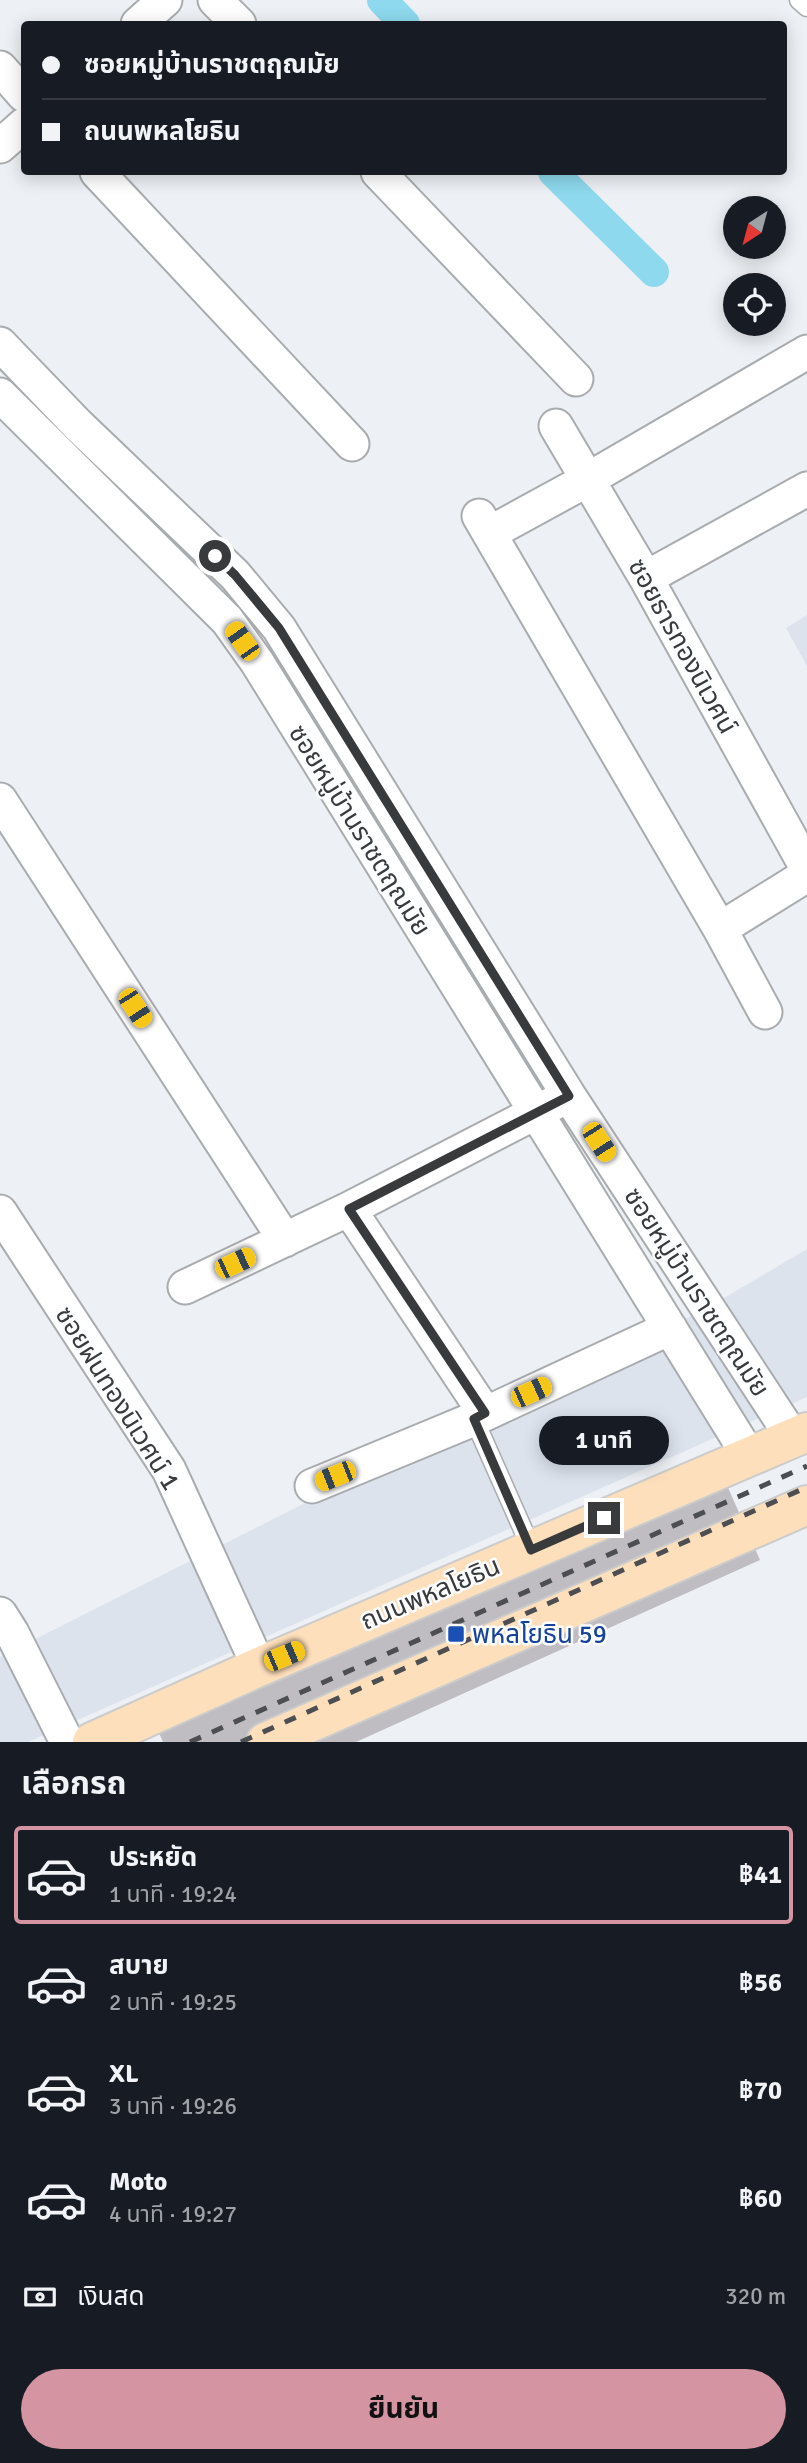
<!DOCTYPE html>
<html lang="th">
<meta charset="utf-8">
<style>
:root{--surface:#171b24;--page:#242831;--text:#f1f3f6;--muted:#9ea1a6;--line:#363941;--accent:#d594a2}
body{margin:0;font-family:Signika,"Noto Sans Thai",sans-serif;background:var(--page);color:var(--text);height:100vh;display:flex;flex-direction:column;font-size:26px;white-space:nowrap}
*{box-sizing:border-box;margin:0}
p{font-size:23px;color:var(--muted)}
.icon{flex:none;width:38px;height:38px;fill:none;stroke:currentColor;stroke-width:2;stroke-linecap:round;stroke-linejoin:round}
.map{position:relative;height:1742px;overflow:hidden}
.details{display:flex;flex-direction:column;background:var(--surface);flex:1}
.details>*{flex:none}
.top-card{position:absolute;left:21px;top:21px;width:766px;height:154px;border-radius:7px;box-shadow:0 4px 18px #0003;display:grid;align-content:center;height:154px;padding:0 21px;background:var(--surface)}
.needle{width:46px;rotate:216deg}
.controls{position:absolute;left:723px;top:196px;display:grid;gap:14px}
.controls a{display:grid;place-items:center;width:63px;height:63px;border-radius:50%;background:var(--surface);box-shadow:0 4px 18px #0003;font-size:35px}
.end{position:absolute;width:32px;height:32px;margin:-16px;border:9px solid #393a3c;background:#fff;box-shadow:0 0 0 4px #fff}
.from{border-radius:50%}
.bubble{position:absolute;height:49px;border-radius:24px;background:var(--surface);box-shadow:0 4px 18px #0003;font-size:23px;font-weight:700;line-height:49px;text-align:center}
.car{position:absolute;width:21px;height:42px;margin:-21px -10px;border-radius:9px;box-shadow:0 0 5px 2px #0007;background:linear-gradient(#f5c518 24%,#345 0 40%,#f5c518 0 76%,#345 0 86%,#f5c518 0)}
.top-card b{display:flex;align-items:center;gap:24px;height:66px;font-size:26px}
.top-card b+b{border-top:2px solid var(--line)}
.top-card i{width:18px;height:18px;background:var(--text)}
ul{padding:0;list-style:none}
li{display:flex;align-items:center;gap:21px;height:98px;margin:0 14px 10px;padding:0 7px;border:4px solid transparent;border-radius:7px}
li div{flex:1}
li b{display:block;font-size:26px}
li em{font-style:normal;font-weight:700}
li.selected{border-color:var(--accent)}
li>.icon{width:63px;height:63px;stroke-width:1.5}
h2{padding:0 21px;font-size:32px;line-height:84px}
.pay{display:flex;align-items:center;gap:18px;height:77px;padding:0 21px;font-size:26px}
.pay p{margin-inline-start:auto}
.cta{display:flex;gap:14px;margin-top:auto;padding:14px 21px}
.cta a{flex:1;height:80px;border-radius:42px;background:var(--accent);color:#111;font-size:28px;font-weight:700;line-height:80px;text-align:center}
.map>svg:first-child{display:block}
.built{fill:#dce3ed}
.lines{fill:none;stroke-linecap:round;stroke-linejoin:round}
.canal{stroke:#8ed9ed;stroke-width:30}
.building{fill:#bfbdc1}
.lane-casing{stroke:#a9acaf;stroke-width:21}
.street-casing{stroke:#a9acaf;stroke-width:37}
.primary-casing{stroke:#ccc;stroke-width:42}
.lane{stroke:#fff;stroke-width:18}
.street{stroke:#fff;stroke-width:33}
.primary{stroke:#fedfbc;stroke-width:38}
.rail{stroke:#4d4e51;stroke-width:5;stroke-dasharray:12 12;stroke-linecap:butt}
.route{stroke:#393a3c;stroke-width:9}
.transit-dot{fill:#1a4fb4;stroke:#fcfdfe;stroke-width:2.5}
.labels{text-anchor:middle;stroke-width:5;stroke-linejoin:round;paint-order:stroke}
.street-label{font-size:26px;fill:#393a3c;stroke:#fcfdfe}
.transit-label{font-size:26px;fill:#164399;stroke:#fcfdfe;text-anchor:start}
</style>
<div class="map">
<svg width="807" height="1742" viewBox="0 0 807 1742">
<rect width="100%" height="100%" fill="#edf0f4"/>
<path class="built" d="M807,615v51l-21,-38z
M807,1249v148l-779,345h-28v-85l305,-154 -13,-21 168,-78 18,25 241,-128z"/>
<g class="lines">
<path class="canal" d="M382,0l23,24
M553,172l101,100"/>
</g>
<path class="building" d="M714,1456l46,104 -404,182h-193l-15,-34z"/>
<g class="lines">
<defs>
<path id="lane" d="M799,0l8,7
M474,1419l58,131"/>
<path id="street" d="M215,0l24,24
M138,24l27,-24
M0,68l24,27
M0,146l24,-21
M97,172l255,272
M378,172l198,207
M0,344l78,81 157,150 44,53 290,468 224,342
M0,395l227,225 30,42 492,794
M556,426l90,152 161,290
M479,516l241,413 45,83
M490,533l97,-53 220,-128
M646,578l161,-89
M0,800l285,440
M720,929l87,-54
M349,1209l136,204
M0,1212l169,258 90,197
M185,1287l164,-78 205,-106
M312,1486l162,-67 196,-91
M0,1614l12,19 55,109"/>
<path id="primary" d="M92,1742l167,-75 548,-235
M266,1742l541,-237"/>
</defs>
<use href="#lane" class="lane-casing"/>
<use href="#street" class="street-casing"/>
<use href="#primary" class="primary-casing"/>
<use href="#lane" class="lane"/>
<use href="#street" class="street"/>
<use href="#primary" class="primary"/>
<path class="rail" d="M190,1742l617,-276
M241,1742l566,-255"/>
</g>
<g class="lines">
<path class="route" d="M215,556l20,19 44,53 290,468 -220,113 136,204 -11,6 57,131 73,-32"/>
</g>
<rect class="transit-dot" x="447" y="1625" width="18" height="18" rx="3.5"/>
<g class="labels">
<g class="street-label">
<text transform="translate(683 646) rotate(61)" y="9">ซอยธารทองนิเวศน์</text>
<text transform="translate(360 830) rotate(58)" y="9">ซอยหมู่บ้านราชตฤณมัย</text>
<text transform="translate(697 1292) rotate(57)" y="9">ซอยหมู่บ้านราชตฤณมัย</text>
<text transform="translate(118 1398) rotate(58)" y="9">ซอยฝนทองนิเวศน์ 1</text>
<text transform="translate(430 1593) rotate(-23)" y="9">ถนนพหลโยธิน</text>
</g>
<g class="transit-label">
<text x="472" y="1643">พหลโยธิน 59</text>
</g>
</g>
</svg>
<div class="controls">
<a><svg class="needle" viewBox="-14 -14 28 28"><path d="M0-13l5 13h-10z" fill="#e53935"/><path d="M0 13l5-13h-10z" fill="#9ea1a6"/></svg></a>
<a><svg class="icon" aria-label="locate" viewBox="0 0 24 24"><circle cx="12" cy="12" r="6"/><path d="M12 2v4M12 18v4M2 12h4M18 12h4"/></svg></a>
</div>
<i class="end from" style="left:215px;top:556px"></i>
<i class="end" style="left:604px;top:1518px"></i>
<div class="bubble" style="left:539px;top:1416px;width:130px">1 นาที</div>
<i class="car" style="left:242px;top:641px;rotate:325deg"></i>
<i class="car" style="left:135px;top:1008px;rotate:147deg"></i>
<i class="car" style="left:599px;top:1142px;rotate:147deg"></i>
<i class="car" style="left:235px;top:1263px;rotate:65deg"></i>
<i class="car" style="left:531px;top:1392px;rotate:66deg"></i>
<i class="car" style="left:335px;top:1476px;rotate:248deg"></i>
<i class="car" style="left:284px;top:1656px;rotate:67deg"></i>
<div class="top-card">
<b><i class="from"></i>ซอยหมู่บ้านราชตฤณมัย</b>
<b><i></i>ถนนพหลโยธิน</b>
</div>
</div>
<section class="details">
<h2>เลือกรถ</h2>
<ul>
<li class="selected"><svg class="icon" aria-label="car" viewBox="0 0 24 24"><path d="M5 17H2v-5l4-1 3-4h7l3 4 3 1v5h-3M9 17h6M6 11h13"/><circle cx="7" cy="17" r="2"/><circle cx="17" cy="17" r="2"/></svg><div><b>ประหยัด</b><p>1 นาที · 19:24</p></div><em>฿41</em></li>
<li><svg class="icon" aria-label="car" viewBox="0 0 24 24"><path d="M5 17H2v-5l4-1 3-4h7l3 4 3 1v5h-3M9 17h6M6 11h13"/><circle cx="7" cy="17" r="2"/><circle cx="17" cy="17" r="2"/></svg><div><b>สบาย</b><p>2 นาที · 19:25</p></div><em>฿56</em></li>
<li><svg class="icon" aria-label="car" viewBox="0 0 24 24"><path d="M5 17H2v-5l4-1 3-4h7l3 4 3 1v5h-3M9 17h6M6 11h13"/><circle cx="7" cy="17" r="2"/><circle cx="17" cy="17" r="2"/></svg><div><b>XL</b><p>3 นาที · 19:26</p></div><em>฿70</em></li>
<li><svg class="icon" aria-label="car" viewBox="0 0 24 24"><path d="M5 17H2v-5l4-1 3-4h7l3 4 3 1v5h-3M9 17h6M6 11h13"/><circle cx="7" cy="17" r="2"/><circle cx="17" cy="17" r="2"/></svg><div><b>Moto</b><p>4 นาที · 19:27</p></div><em>฿60</em></li>
</ul>
<div class="pay"><svg class="icon" aria-label="cash" viewBox="0 0 24 24"><path d="M3 7h18v10H3z"/><circle cx="12" cy="12" r="2"/></svg>เงินสด<p>320 m</p></div>
<div class="cta"><a>ยืนยัน</a></div>
</section>
